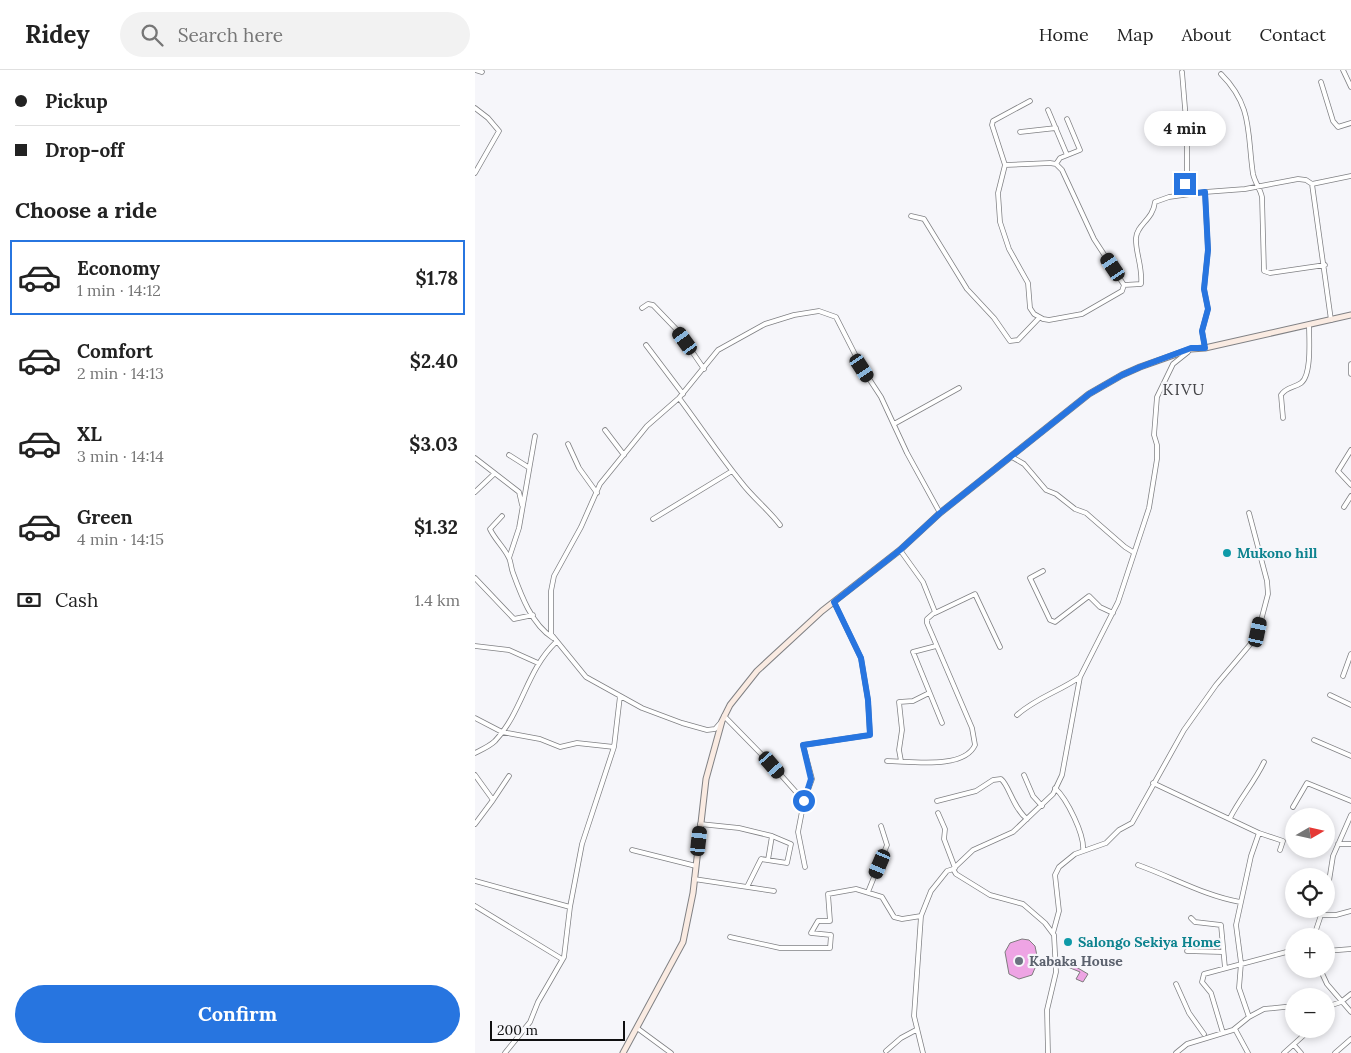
<!DOCTYPE html>
<meta charset="utf-8">
<style>
:root{--surface:#fff;--page:#f2f2f2;--text:#222;--muted:#767676;--line:#e0e0e0;--accent:#2775e0}
body{margin:0;font-family:Lora,serif;background:var(--page);color:var(--text);height:100vh;display:flex;flex-direction:column;font-size:19px;white-space:nowrap}
*{box-sizing:border-box;margin:0}
p{font-size:16px;color:var(--muted)}
.icon{flex:none;width:28px;height:28px;fill:none;stroke:currentColor;stroke-width:2;stroke-linecap:round;stroke-linejoin:round}
.map{position:relative;flex:1;overflow:hidden}
.details{display:flex;flex-direction:column;background:var(--surface);width:475px}
.details>*{flex:none}
.hud{display:grid;align-content:center;height:110px;padding:0 15px;background:var(--surface)}
.needle{width:32px;rotate:81deg}
.controls{position:absolute;left:810px;top:738px;display:grid;gap:10px}
.controls a{display:grid;place-items:center;width:50px;height:50px;border-radius:50%;background:var(--surface);box-shadow:0 2px 8px #0003;font-size:25px}
.scale{position:absolute;left:15px;bottom:12px;width:135px;box-sizing:border-box;padding-left:5px;border:2px solid #0f0f10;border-top:0;font-size:14px;line-height:18px;white-space:nowrap;color:#0f0f10;-webkit-text-stroke:4px #f6f6fa;paint-order:stroke}
.end{position:absolute;width:22px;height:22px;margin:-11px;border:6px solid #2775e0;background:#fff;box-shadow:0 0 0 2px #fff}
.from{border-radius:50%}
.bubble{position:absolute;height:35px;border-radius:18px;background:var(--surface);box-shadow:0 2px 8px #0003;font-size:16px;font-weight:700;line-height:35px;text-align:center}
.car{position:absolute;width:15px;height:30px;margin:-15px -8px;border-radius:6px;box-shadow:0 0 4px 1px #0007;background:linear-gradient(#222 24%,#8ab4d8 0 40%,#222 0 76%,#8ab4d8 0 86%,#222 0)}
.hud b{display:flex;align-items:center;gap:18px;height:48px;font-size:19px}
.hud b+b{border-top:1px solid var(--line)}
.hud i{width:12px;height:12px;background:var(--text)}
ul{padding:0;list-style:none}
li{display:flex;align-items:center;gap:15px;height:75px;margin:0 10px 8px;padding:0 5px;border:2px solid transparent;border-radius:0px}
li div{flex:1}
li b{display:block;font-size:19px}
li em{font-style:normal;font-weight:700}
li.on{border-color:var(--accent)}
li>.icon{width:45px;height:45px;stroke-width:1.5}
h2{padding:0 15px;font-size:22px;line-height:60px}
.pay{display:flex;align-items:center;gap:12px;height:55px;padding:0 15px;font-size:19px}
.pay p{margin-inline-start:auto}
.button{display:flex;gap:10px;margin-top:auto;padding:10px 15px}
.button a{flex:1;height:58px;border-radius:30px;background:var(--accent);color:#fff;font-size:20px;font-weight:700;line-height:58px;text-align:center}
header{display:flex;align-items:center;gap:30px;box-sizing:border-box;height:70px;padding:0 25px;background:var(--surface);border-bottom:1px solid var(--line)}
header strong{font-size:24px}
nav{display:flex;gap:28px;margin-inline-start:auto;font-size:18px}
.search{width:350px;height:45px;background:var(--page);display:flex;align-items:center;gap:12px;box-sizing:border-box;padding:0 18px;border-radius:28px;color:var(--muted);font-size:19px}
main{display:flex;flex:1;min-height:0}
.map>svg:first-child{display:block}
.building{fill:#eea4e4;stroke:#7f7c7e}
.lines{fill:none;stroke-linecap:round;stroke-linejoin:round}
.street-casing{stroke:#808184;stroke-width:5.5}
.secondary-casing{stroke:#808184;stroke-width:7}
.street{stroke:#fff;stroke-width:4}
.secondary{stroke:#faebe2;stroke-width:5}
.route{stroke:#2775e0;stroke-width:6}
.culture-dot{fill:#0f9aa8;stroke:#f6f6fa;stroke-width:2}
.worship-dot{fill:#6b7280;stroke:#f6f6fa;stroke-width:2}
.labels{text-anchor:middle;stroke-width:4.5;stroke-linejoin:round;paint-order:stroke}
.culture-label{font-size:14px;font-weight:bold;fill:#0d838f;stroke:#f6f6fa;text-anchor:start}
.worship-label{font-size:14px;font-weight:bold;fill:#5b616d;stroke:#f6f6fa;text-anchor:start}
.quarter-label{font-size:16px;letter-spacing:1px;fill:#434346;stroke:#f6f6fa}
</style>
<header>
<strong>Ridey</strong>
<div class="search"><svg class="icon" aria-label="search" viewBox="0 0 24 24"><circle cx="10" cy="10" r="6"/><path d="M15 15l6 6"/></svg>Search here</div>
<nav><a>Home</a><a>Map</a><a>About</a><a>Contact</a></nav>
</header>
<main>
<section class="details">
<div class="hud">
<b><i class="from"></i>Pickup</b>
<b><i></i>Drop-off</b>
</div>
<h2>Choose a ride</h2>
<ul>
<li class="on"><svg class="icon" aria-label="car" viewBox="0 0 24 24"><path d="M5 17H2v-5l4-1 3-4h7l3 4 3 1v5h-3M9 17h6M6 11h13"/><circle cx="7" cy="17" r="2"/><circle cx="17" cy="17" r="2"/></svg><div><b>Economy</b><p>1 min · 14:12</p></div><em>$1.78</em></li>
<li><svg class="icon" aria-label="car" viewBox="0 0 24 24"><path d="M5 17H2v-5l4-1 3-4h7l3 4 3 1v5h-3M9 17h6M6 11h13"/><circle cx="7" cy="17" r="2"/><circle cx="17" cy="17" r="2"/></svg><div><b>Comfort</b><p>2 min · 14:13</p></div><em>$2.40</em></li>
<li><svg class="icon" aria-label="car" viewBox="0 0 24 24"><path d="M5 17H2v-5l4-1 3-4h7l3 4 3 1v5h-3M9 17h6M6 11h13"/><circle cx="7" cy="17" r="2"/><circle cx="17" cy="17" r="2"/></svg><div><b>XL</b><p>3 min · 14:14</p></div><em>$3.03</em></li>
<li><svg class="icon" aria-label="car" viewBox="0 0 24 24"><path d="M5 17H2v-5l4-1 3-4h7l3 4 3 1v5h-3M9 17h6M6 11h13"/><circle cx="7" cy="17" r="2"/><circle cx="17" cy="17" r="2"/></svg><div><b>Green</b><p>4 min · 14:15</p></div><em>$1.32</em></li>
</ul>
<div class="pay"><svg class="icon" aria-label="cash" viewBox="0 0 24 24"><path d="M3 7h18v10H3z"/><circle cx="12" cy="12" r="2"/></svg>Cash<p>1.4 km</p></div>
<div class="button"><a>Confirm</a></div>
</section>
<div class="map">
<svg width="876" height="983" viewBox="0 0 876 983">
<rect width="100%" height="100%" fill="#f6f6fa"/>
<path class="building" d="M547,869l7,1 6,6 3,15 -6,14 -13,4 -10,-5 -4,-22 5,-9z
M591,891l22,13 -5,8 -7,-3 4,-7 -17,-7z"/>
<g class="lines">
<defs>
<path id="street" d="M0,0l7,2
M868,0l8,17
M707,2l5,60v62
M746,4c32,32 26,59 32,100 2,9 7,14 9,23l2,74 6,2 55,-8
M846,12l12,39 5,6 13,-4
M555,31l-37,20 -1,4 13,40 -7,28 2,29 9,27 19,34 2,25 4,6 9,5 6,1 33,-6 40,-23 2,-6 17,-1c2,-16 -6,-33 -5,-46 1,-14 17,-18 19,-36l14,-5 36,-5 3,58 -4,39 4,20 -6,22 3,17
M0,38l13,10 11,13 -24,42
M573,40l19,45
M545,62l36,-4
M581,94l4,-6 20,-8 -13,-31
M530,95l45,-2 6,1 6,6 32,69 30,46
M837,114l39,-8
M730,122l40,-3 53,-10 8,1 6,4 19,136
M436,146l13,3 43,70 27,29 16,23 8,-1 21,-22
M167,238l6,-4 5,1 25,26 26,38
M171,275l37,49
M876,304v-10
M204,328c21,28 40,57 62,84 12,16 27,27 39,43
M808,348l-2,-23c5,-8 13,-7 20,-12 11,-8 8,-45 8,-58
M419,354l65,-36
M130,360l19,25
M93,374l11,24 18,25
M876,380l-13,21 13,14
M34,385l19,12
M537,387l12,7 22,26 10,4 19,15 11,4 39,34 8,5
M0,388l44,34 3,13
M0,422l19,-18
M869,437l7,-11
M27,446l-12,13c5,11 14,18 19,29 2,4 2,10 4,15 8,22 19,52 40,65
M178,449l79,-48
M34,488l10,-30 16,-92
M568,501l-13,7 20,42 5,2 34,-26 11,11 13,6
M0,508l39,41 19,-4
M460,543l40,-19 25,53
M0,576l34,4 29,13
M461,576l-23,6 29,71
M868,606l8,-22
M855,625l21,10
M542,645c19,-17 43,-24 63,-38
M249,646l48,49 32,36 -6,31 7,35
M0,648l27,14 38,7 20,8 17,-4 37,4
M247,651l-7,8 -8,1 -25,-7 -40,-15 -56,-31 -35,-43v-43l3,-15 27,-49 19,-43 47,-58 32,-28 39,-48 47,-26 29,-9 25,-4 17,6 26,51 19,29 26,56 33,60
M839,670l37,16
M0,683c6,-3 15,-7 20,-12 28,-30 31,-70 61,-99
M412,691c22,0 77,9 88,-16l-3,-17 -45,-105v-4l8,-7 -12,-30 -23,-32
M426,691l-2,-11 3,-20 -3,-28 14,-1 16,-8
M0,705l18,25 -18,24
M549,705l9,21 9,10
M678,713l106,50 -8,23 -15,69 5,38 -2,25 10,29
M580,718c12,11 30,47 28,63
M18,730l16,-24
M329,731l8,-22 -9,-34 67,-10 -2,-35 -7,-42 -27,-56
M462,731l39,-10 17,-11 8,-1c8,6 12,29 26,40
M818,737l14,-24 44,18
M463,743l7,16 -1,10 11,29
M755,748c10,-20 24,-35 34,-56
M225,754l39,4 33,8
M784,763l24,8 -3,9
M863,774h13
M157,780l64,16
M663,795c34,12 67,31 102,37
M219,809l80,12
M0,811l95,26
M272,817l14,-28 26,4 4,-19 -19,-8 -4,24
M393,822l19,-47 -6,-19
M851,830l7,-44 18,-41
M0,836l87,53
M845,845h16l15,-4
M716,848l4,4 26,3 4,43
M578,863l6,-22 -4,-36 4,-8 16,-13 31,-11 13,-13 13,-7 52,-93 32,-45 37,-44 5,-9 10,-38 -1,-13 -18,-68
M839,866l9,-27
M255,867l50,11h50l1,-13 -20,-2 7,-12h12l-2,-27 28,-5 26,8 12,20 8,2 19,-3
M712,881l35,1
M851,881l25,-2
M845,899l7,15 24,28
M701,914l13,29 15,21
M851,937l15,-5 10,-8
M162,958l34,25
M760,959l13,24
M748,963l-12,-40 -9,-11 2,-8 90,-24
M819,975l7,8
M411,981l15,-13 15,-8
M30,983l25,-31 8,-20 26,-45 6,-50 12,-63 32,-97 6,-51
M448,983l-9,-37 7,-100 10,-25 16,-20 6,-2
M573,983l-1,-43 9,-38 -2,-37 -9,-12 -22,-19 -33,-9 -34,-21 -3,-5 20,-19 40,-18 40,-38 9,-19 18,-98 38,-75 31,-94 8,-49v-14l-3,-10 3,-38 16,-33 15,-12
M701,983l11,-9 46,-14 16,-13 15,-8 30,-3
M809,983l20,-18
M860,983l16,-14"/>
<path id="secondary" d="M148,983l60,-111 10,-49 13,-114 16,-58 8,-16 27,-34 65,-60 78,-61 40,-37 149,-119 33,-19 18,-8 51,-18 14,-1 146,-33"/>
</defs>
<use href="#street" class="street-casing"/>
<use href="#secondary" class="secondary-casing"/>
<use href="#street" class="street"/>
<use href="#secondary" class="secondary"/>
</g>
<g class="lines">
<path class="route" d="M329,731l7,-22 -8,-34 67,-10 -2,-35 -7,-42 -27,-56 66,-52 40,-37 149,-119 33,-19 18,-8 51,-19h14l-3,-17 6,-22 -4,-20 4,-39 -3,-58 -18,2 -2,-10"/>
</g>
<g class="culture-dot">
<circle cx="752" cy="483" r="5"/>
<circle cx="593" cy="872" r="5"/>
</g>
<circle class="worship-dot" cx="544" cy="891" r="5"/>
<g class="labels">
<g class="culture-label">
<text x="762" y="488">Mukono hill</text>
<text x="603" y="877">Salongo Sekiya Home</text>
</g>
<g class="worship-label">
<text x="554" y="896">Kabaka House</text>
</g>
<g class="quarter-label">
<text x="709" y="325">KIVU</text>
</g>
</g>
</svg>
<div class="controls">
<a><svg class="needle" viewBox="-14 -14 28 28"><path d="M0-13l5 13h-10z" fill="#e53935"/><path d="M0 13l5-13h-10z" fill="#767676"/></svg></a>
<a><svg class="icon" aria-label="locate" viewBox="0 0 24 24"><circle cx="12" cy="12" r="6"/><path d="M12 2v4M12 18v4M2 12h4M18 12h4"/></svg></a>
<a>+</a>
<a>−</a>
</div>
<div class="scale">200 m</div>
<i class="end from" style="left:329px;top:731px"></i>
<i class="end" style="left:710px;top:114px"></i>
<div class="bubble" style="left:669px;top:41px;width:82px">4 min</div>
<i class="car" style="left:638px;top:197px;rotate:326deg"></i>
<i class="car" style="left:210px;top:271px;rotate:324deg"></i>
<i class="car" style="left:387px;top:298px;rotate:147deg"></i>
<i class="car" style="left:783px;top:562px;rotate:12deg"></i>
<i class="car" style="left:297px;top:695px;rotate:139deg"></i>
<i class="car" style="left:224px;top:771px;rotate:6deg"></i>
<i class="car" style="left:405px;top:794px;rotate:203deg"></i>
</div>
</main>
